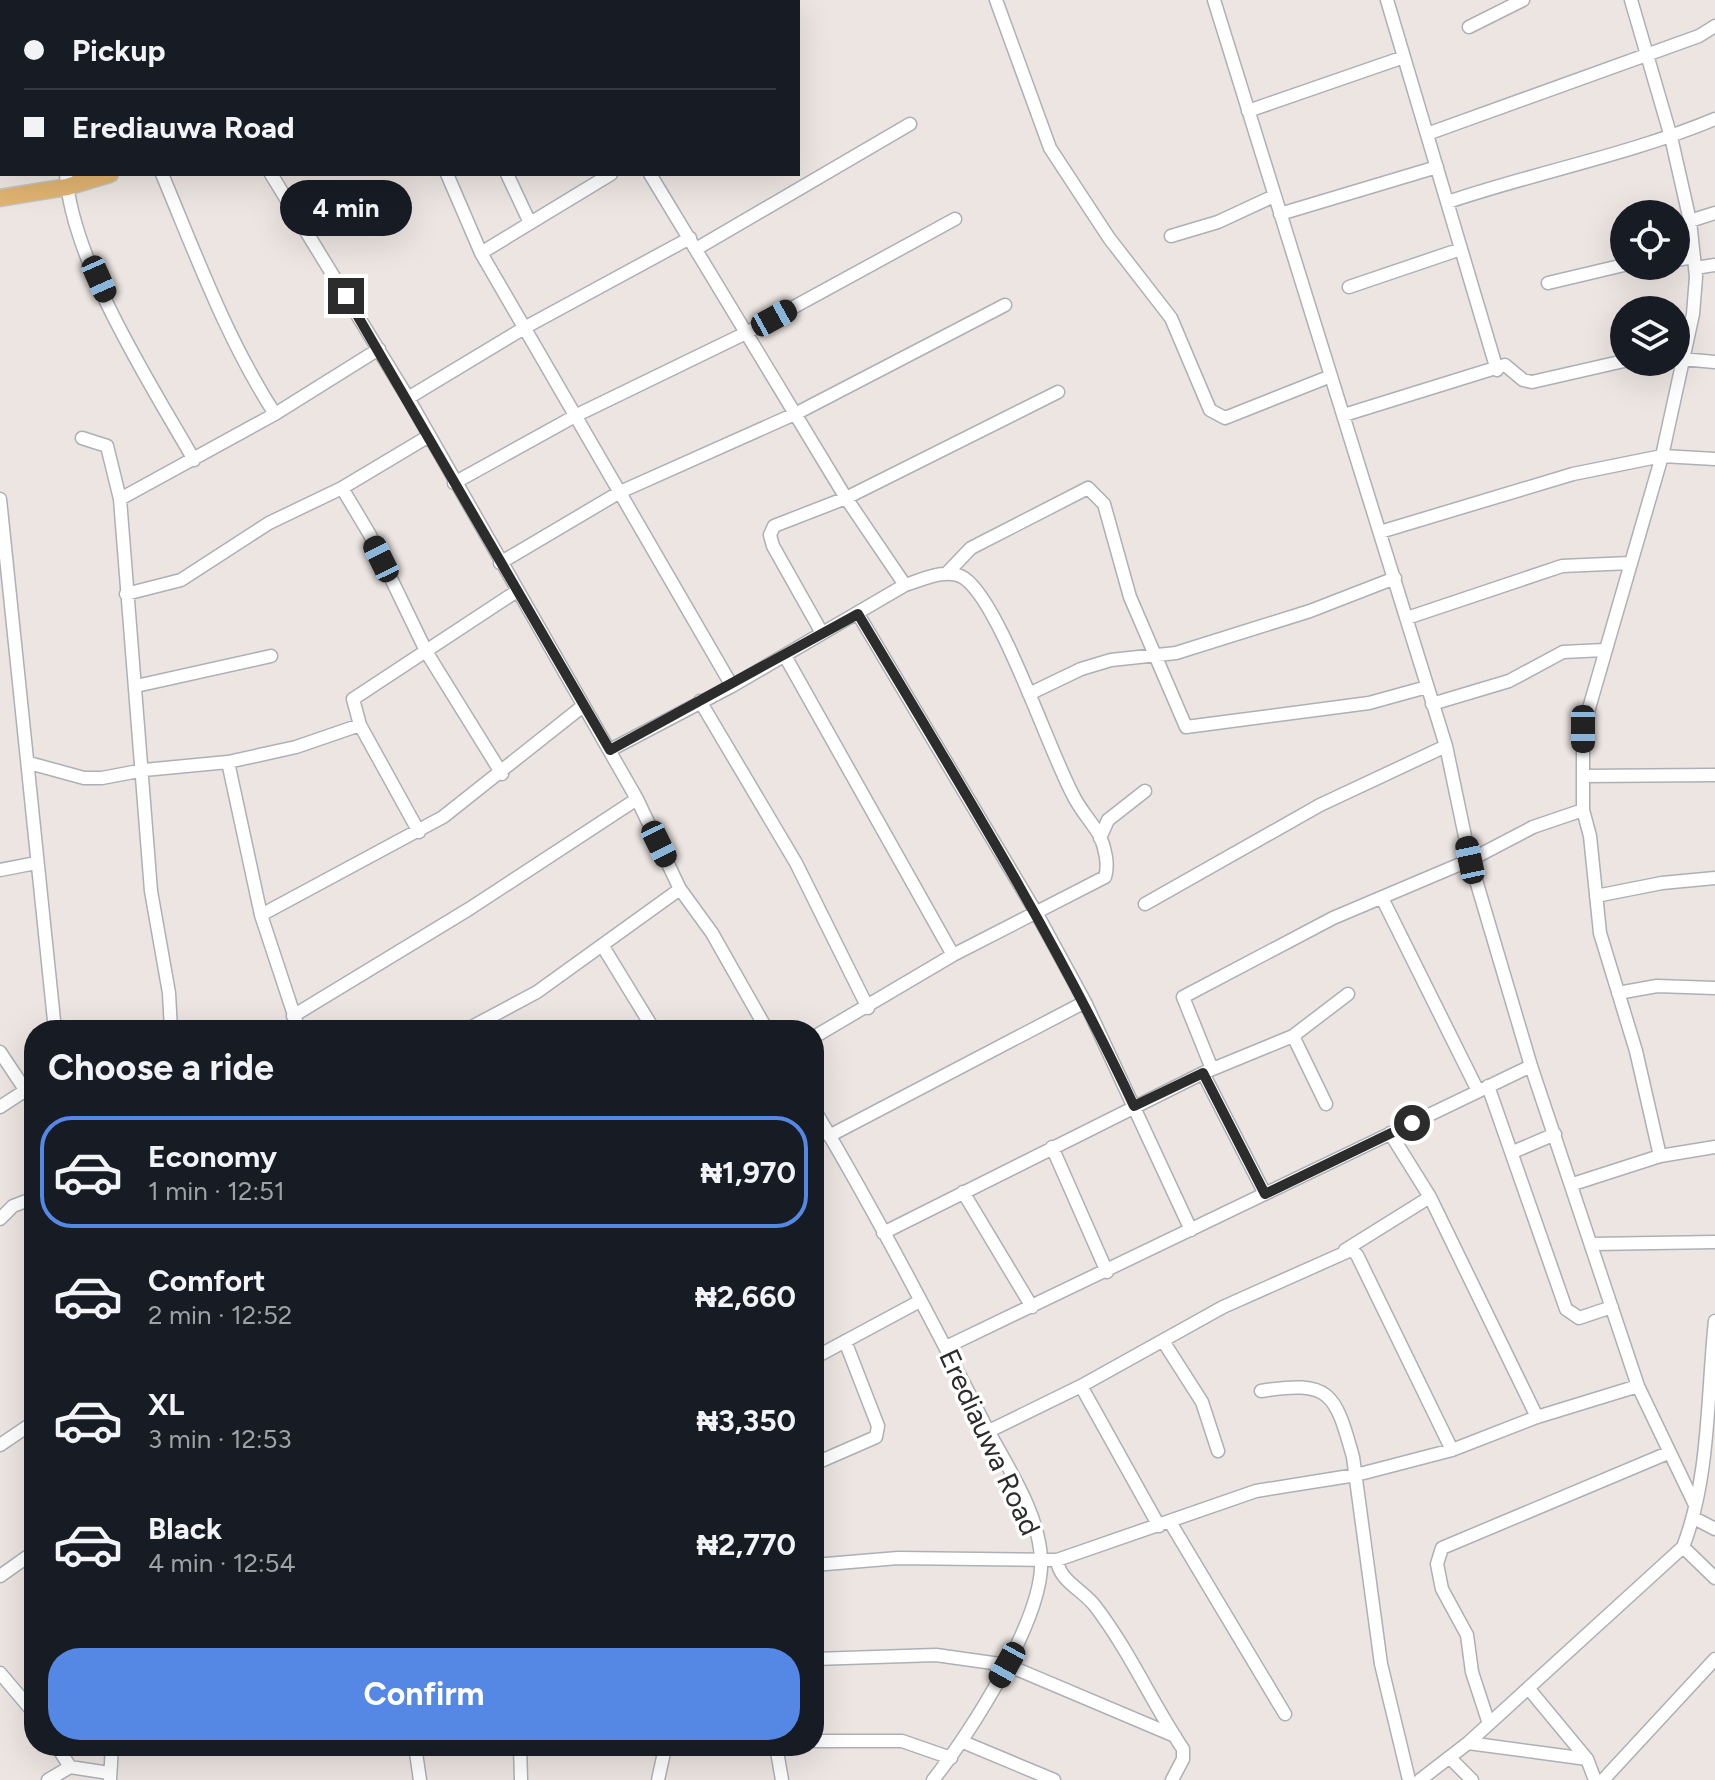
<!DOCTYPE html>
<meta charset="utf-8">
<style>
:root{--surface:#171b24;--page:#242831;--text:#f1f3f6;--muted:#9ea1a6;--line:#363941;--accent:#5587e4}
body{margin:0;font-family:Figtree,sans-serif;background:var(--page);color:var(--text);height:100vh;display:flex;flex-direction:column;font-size:30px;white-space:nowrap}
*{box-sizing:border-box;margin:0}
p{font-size:26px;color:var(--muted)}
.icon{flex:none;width:44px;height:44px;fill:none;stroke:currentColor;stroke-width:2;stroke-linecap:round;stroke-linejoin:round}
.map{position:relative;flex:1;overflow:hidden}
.side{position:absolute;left:24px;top:1020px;width:800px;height:736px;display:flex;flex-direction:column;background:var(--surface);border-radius:32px;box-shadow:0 8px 32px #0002}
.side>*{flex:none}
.hud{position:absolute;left:0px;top:0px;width:800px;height:176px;box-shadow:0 8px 32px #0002;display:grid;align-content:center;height:176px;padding:0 24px;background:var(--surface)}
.controls{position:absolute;left:1610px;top:200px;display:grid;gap:16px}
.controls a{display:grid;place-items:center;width:80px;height:80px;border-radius:50%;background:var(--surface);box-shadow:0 8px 32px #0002;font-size:40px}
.end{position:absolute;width:36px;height:36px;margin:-18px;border:10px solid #2c2c2c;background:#fff;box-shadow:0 0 0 4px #fff}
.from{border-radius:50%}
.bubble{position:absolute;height:56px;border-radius:28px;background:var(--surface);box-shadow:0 8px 32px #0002;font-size:26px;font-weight:700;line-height:56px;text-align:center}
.car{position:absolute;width:24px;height:48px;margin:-24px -12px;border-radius:10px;box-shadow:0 0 6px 2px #0007;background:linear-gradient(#222 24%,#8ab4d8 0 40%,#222 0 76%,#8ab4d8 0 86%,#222 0)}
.hud b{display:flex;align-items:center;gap:28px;height:76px;font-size:30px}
.hud b+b{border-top:2px solid var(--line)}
.hud i{width:20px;height:20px;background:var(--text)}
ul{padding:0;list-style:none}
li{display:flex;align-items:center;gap:24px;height:112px;margin:0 16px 12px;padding:0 8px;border:4px solid transparent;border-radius:32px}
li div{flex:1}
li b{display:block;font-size:30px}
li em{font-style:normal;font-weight:700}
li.current{border-color:var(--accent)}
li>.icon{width:72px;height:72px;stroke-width:1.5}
h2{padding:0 24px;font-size:36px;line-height:96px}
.button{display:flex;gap:16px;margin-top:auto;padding:16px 24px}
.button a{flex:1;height:92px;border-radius:32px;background:var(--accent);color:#fff;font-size:32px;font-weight:700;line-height:92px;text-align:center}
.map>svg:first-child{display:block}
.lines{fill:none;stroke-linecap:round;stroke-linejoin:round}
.minor-casing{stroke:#adb0b7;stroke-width:15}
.major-casing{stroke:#c4c4c4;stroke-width:19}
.minor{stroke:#fff;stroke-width:12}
.major{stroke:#e0b471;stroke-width:16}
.route{stroke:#2c2c2c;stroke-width:10}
.labels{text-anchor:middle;stroke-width:7;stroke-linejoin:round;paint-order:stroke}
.street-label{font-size:28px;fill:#2c2c2c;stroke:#fff}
</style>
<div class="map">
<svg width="1715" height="1780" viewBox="0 0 1715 1780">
<rect width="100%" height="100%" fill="#ece5e1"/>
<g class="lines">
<defs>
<path id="minor" d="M56,0v2
M195,0v2
M542,0l2,2
M715,0l1,2
M996,0l54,148 59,90 62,80 39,92 15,8 106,-42
M1214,0l232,746 24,114 61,206 107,320 57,119
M1387,0l110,370
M1631,0l40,137 19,84 6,56 -3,37 -31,142 -79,273v81l7,26 10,97 36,118 24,105
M268,2l2,-2
M1469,27l54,-27
M1248,111l156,-54
M1427,134l272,-98 16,-10
M66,174c6,88 84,209 128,286
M162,174c34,81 65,166 113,240
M271,174l137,224 229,401 43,90 32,44 55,97
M447,174l34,79 251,433
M507,174l23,49
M1448,202c88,-30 181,-47 267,-83
M1280,214l157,-47
M1690,221l25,-8
M1171,236l47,-14 56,-26
M696,249l214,-125
M481,253l130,-79
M1676,260l18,-3
M1695,268l20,-3
M1548,283l76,-18
M1349,287l112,-38
M1682,359l33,3
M408,398l116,-70 166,-90
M1344,415l161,-50 18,15 9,2 92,-21
M82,438l25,8 13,53 31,392 18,102 2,37
M454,483l123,-68 171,-83 207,-113
M342,488l28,47 57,118 75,121
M0,499l55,531
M120,499l155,-85 104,-65
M1380,532l193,-58 89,-18 53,3
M500,563l120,-71 177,-79 208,-108
M947,573l24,-25 117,-60 16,16 26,93 56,130 183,-24 58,-16
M126,594l55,-14 88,-57 73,-35 87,-52
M858,614l179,300 48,88 106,228
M1407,618l155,-52 68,-3
M822,633l-49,-87 -3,-11 4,-9 72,-28 212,-106
M785,656l168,299
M136,686l135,-30
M1029,694l52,-25 30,-9 65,-7 134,-42 85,-33
M700,701l96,162 72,145
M1432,704l77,-23 54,-29 41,-2
M610,750l122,-64 173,-101 -59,-87 -196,-324
M228,762l33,153 38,115
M29,763l55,15h18l42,-8 84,-8 68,-15 64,-22
M1583,776l132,-1
M419,832l-59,-107 -7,-26 164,-108
M1100,838l8,-18 37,-29
M0,870l36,-7
M1596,896l66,-13 53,-5
M1382,898l96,193
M1145,904l175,-99 126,-59
M261,915l182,-98 140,-111
M602,945l52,85
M1618,993l39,-7 58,2
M293,1016l176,-107 168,-110
M466,1030l71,-38 143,-103
M1293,1036l33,68
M814,1037l139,-82 152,-78c4,-12 0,-29 -5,-41 -8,-14 -20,-26 -27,-41 -24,-44 -73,-193 -109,-217 -17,-11 -42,2 -59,7
M0,1052l34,51
M1212,1069l-29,-72 150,-79 137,-58 63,-33 50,-17
M1203,1073l62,121
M1488,1086l78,223 13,9 33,-11
M0,1107l26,-17
M814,1109c61,103 117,209 171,316 21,40 54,87 56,134 4,58 -72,176 -108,221
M1390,1133l40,64 107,220
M829,1136l256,-134
M1052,1147l55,125
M1513,1152l42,-18
M1573,1184l87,-28 55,-9
M963,1192l69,115
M0,1219l13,-13 21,-8
M883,1233l320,-160 90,-37 55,-42
M1593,1244l122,-2
M1345,1250l85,-53
M1163,1341l39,61 16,49
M946,1347l585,-281
M814,1358l106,-57
M1081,1386l78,140
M1261,1391c69,-11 74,1 92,66l28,207 28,116
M989,1431l92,-45 142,-79 128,-57 6,5 95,195
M0,1445l34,-23
M814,1464l62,-27 2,-11 -33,-85
M1694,1518l21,11
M1170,1522l115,192
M1683,1547l32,31
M1057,1560c2,21 26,30 38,46 34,44 57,97 88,143v10l-11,21
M814,1565l84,-7 159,2 199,-69 100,-16 96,-25 85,-33 101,-31
M0,1576l34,-24
M814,1659l122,-4 71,10 168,71
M0,1673l34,40
M1529,1689l58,70 8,21
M1489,1724l-17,-52 -5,-37 -25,-46 -5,-25 5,-16 226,-95
M814,1741h88l49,17
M963,1742l91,38
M1468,1743l119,16
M57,1746l13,21 39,6
M415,1746l5,34
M520,1746l1,34
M776,1746l6,34
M520,1747l231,-1
M1450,1758l22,22
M48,1780l22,-13
M110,1780l2,-34
M658,1780l7,-32
M1420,1780l48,-37 215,-196c27,-70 24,-152 32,-226
M1603,1780l112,-121"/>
<path id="major" d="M748,2l8,-2
M0,198l67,-11 43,-13"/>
</defs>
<use href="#minor" class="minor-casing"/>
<use href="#major" class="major-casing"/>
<use href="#minor" class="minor"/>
<use href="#major" class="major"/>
</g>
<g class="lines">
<path class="route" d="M346,296l264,454 248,-136c97,162 196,321 276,492l69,-33 62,121 147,-71"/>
</g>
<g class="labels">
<g class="street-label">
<text transform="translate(990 1442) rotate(65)" y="10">Erediauwa Road</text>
</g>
</g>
</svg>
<div class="controls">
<a><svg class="icon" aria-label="locate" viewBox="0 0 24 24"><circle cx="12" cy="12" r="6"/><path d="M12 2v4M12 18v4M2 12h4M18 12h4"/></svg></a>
<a><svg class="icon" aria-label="layers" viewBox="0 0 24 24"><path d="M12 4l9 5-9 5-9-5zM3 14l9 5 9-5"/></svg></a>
</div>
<i class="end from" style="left:1412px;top:1123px"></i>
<i class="end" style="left:346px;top:296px"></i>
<div class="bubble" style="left:280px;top:180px;width:132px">4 min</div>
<i class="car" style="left:99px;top:279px;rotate:156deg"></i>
<i class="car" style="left:774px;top:318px;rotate:61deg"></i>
<i class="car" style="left:381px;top:559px;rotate:334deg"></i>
<i class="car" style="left:1583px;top:729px;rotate:180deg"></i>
<i class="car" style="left:659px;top:844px;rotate:154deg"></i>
<i class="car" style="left:1470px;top:860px;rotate:348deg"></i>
<i class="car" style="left:1007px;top:1665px;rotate:209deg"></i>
<div class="hud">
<b><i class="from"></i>Pickup</b>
<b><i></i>Erediauwa Road</b>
</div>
<section class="side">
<h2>Choose a ride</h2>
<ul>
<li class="current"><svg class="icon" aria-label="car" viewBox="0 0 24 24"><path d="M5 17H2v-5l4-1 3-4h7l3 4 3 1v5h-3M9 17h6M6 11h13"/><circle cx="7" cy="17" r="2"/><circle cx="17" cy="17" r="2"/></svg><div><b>Economy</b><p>1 min · 12:51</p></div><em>₦1,970</em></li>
<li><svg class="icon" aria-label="car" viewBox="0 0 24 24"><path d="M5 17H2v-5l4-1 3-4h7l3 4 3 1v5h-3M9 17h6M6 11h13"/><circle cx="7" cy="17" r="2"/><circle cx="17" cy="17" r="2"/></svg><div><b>Comfort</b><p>2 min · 12:52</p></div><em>₦2,660</em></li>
<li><svg class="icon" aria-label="car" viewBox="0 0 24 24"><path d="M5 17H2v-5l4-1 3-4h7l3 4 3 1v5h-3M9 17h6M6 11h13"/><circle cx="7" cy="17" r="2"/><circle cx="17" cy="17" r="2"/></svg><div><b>XL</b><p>3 min · 12:53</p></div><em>₦3,350</em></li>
<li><svg class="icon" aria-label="car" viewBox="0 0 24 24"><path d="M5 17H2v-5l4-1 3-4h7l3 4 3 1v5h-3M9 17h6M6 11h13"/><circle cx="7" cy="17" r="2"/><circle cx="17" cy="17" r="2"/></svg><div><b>Black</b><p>4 min · 12:54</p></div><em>₦2,770</em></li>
</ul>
<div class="button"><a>Confirm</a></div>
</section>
</div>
